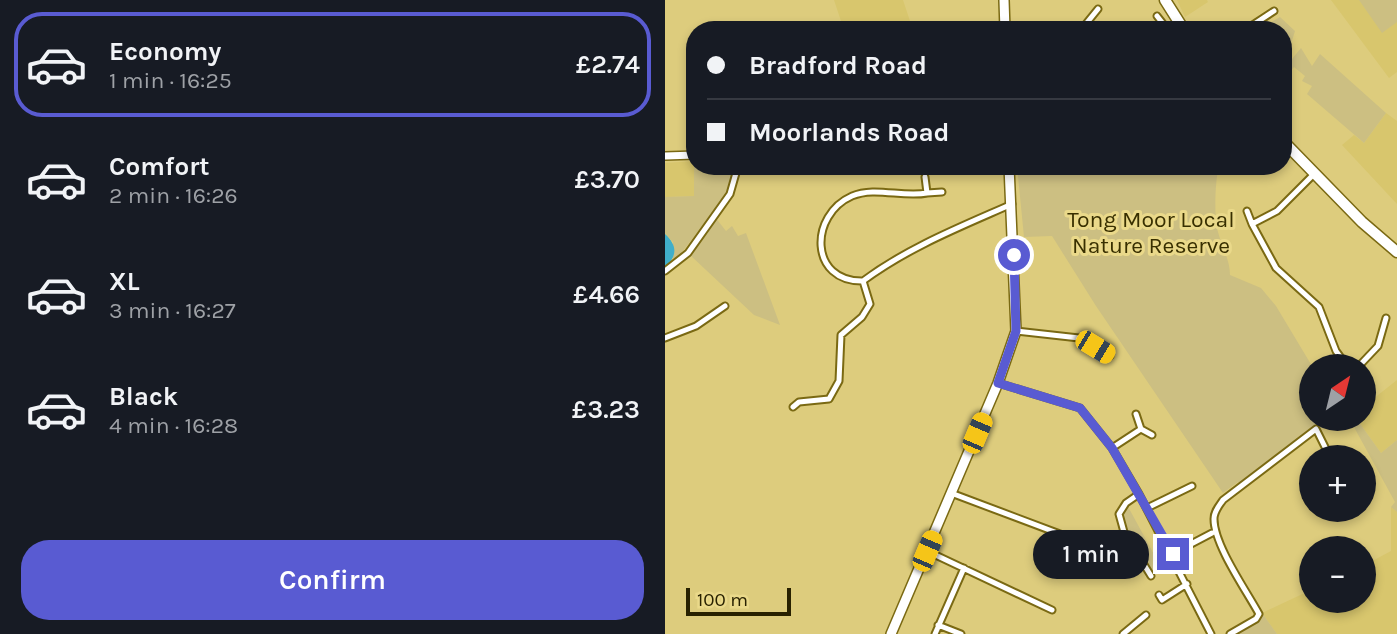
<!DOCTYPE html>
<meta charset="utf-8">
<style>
:root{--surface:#171b24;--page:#242831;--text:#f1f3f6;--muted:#9ea1a6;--line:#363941;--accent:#595bd2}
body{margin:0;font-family:Karla,sans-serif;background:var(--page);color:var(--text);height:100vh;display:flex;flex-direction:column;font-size:26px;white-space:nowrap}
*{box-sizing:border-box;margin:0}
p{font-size:23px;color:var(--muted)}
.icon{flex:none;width:38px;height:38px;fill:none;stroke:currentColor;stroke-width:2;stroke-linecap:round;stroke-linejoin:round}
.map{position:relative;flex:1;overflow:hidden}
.panel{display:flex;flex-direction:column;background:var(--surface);width:665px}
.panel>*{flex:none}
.banner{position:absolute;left:21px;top:21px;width:606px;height:154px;border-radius:28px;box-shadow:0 4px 10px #0003;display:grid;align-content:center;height:154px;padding:0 21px;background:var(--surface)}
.needle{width:46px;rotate:35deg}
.tools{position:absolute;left:634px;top:354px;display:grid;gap:14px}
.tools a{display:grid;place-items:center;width:77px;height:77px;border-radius:50%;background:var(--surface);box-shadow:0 4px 10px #0003;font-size:35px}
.scale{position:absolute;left:21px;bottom:18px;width:105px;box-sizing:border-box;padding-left:7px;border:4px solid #282100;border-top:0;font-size:19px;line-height:24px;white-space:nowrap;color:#282100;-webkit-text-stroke:5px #ead98a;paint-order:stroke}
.end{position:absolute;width:32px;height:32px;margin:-16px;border:9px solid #595bd2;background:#fff;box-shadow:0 0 0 4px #fff}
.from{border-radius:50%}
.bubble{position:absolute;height:49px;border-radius:24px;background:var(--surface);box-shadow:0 4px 10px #0003;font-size:23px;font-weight:600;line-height:49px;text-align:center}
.car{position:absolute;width:21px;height:42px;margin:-21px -10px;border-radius:9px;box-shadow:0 0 5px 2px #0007;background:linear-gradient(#f5c518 24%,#345 0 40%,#f5c518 0 76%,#345 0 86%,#f5c518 0)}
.banner b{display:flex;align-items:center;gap:24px;height:66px;font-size:26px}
.banner b+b{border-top:2px solid var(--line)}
.banner i{width:18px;height:18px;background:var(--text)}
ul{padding:12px 0 0;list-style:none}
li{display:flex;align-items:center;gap:21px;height:105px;margin:0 14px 10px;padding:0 7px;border:4px solid transparent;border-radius:28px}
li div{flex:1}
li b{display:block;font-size:26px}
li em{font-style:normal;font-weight:600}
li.active{border-color:var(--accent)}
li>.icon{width:63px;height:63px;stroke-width:1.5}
.primary-button{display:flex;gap:14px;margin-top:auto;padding:14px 21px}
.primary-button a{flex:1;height:80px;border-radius:28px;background:var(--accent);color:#fff;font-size:28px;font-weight:600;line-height:80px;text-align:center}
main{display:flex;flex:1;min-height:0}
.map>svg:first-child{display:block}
.built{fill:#d8c66d}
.green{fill:#ccbf82}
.water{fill:#40aeca}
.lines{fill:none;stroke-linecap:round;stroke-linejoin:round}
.minor-casing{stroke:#7a6913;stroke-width:9}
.tertiary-casing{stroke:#7a6913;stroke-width:10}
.primary-casing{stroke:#7a6913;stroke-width:12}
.trunk-casing{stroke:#7a6913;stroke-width:13}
.minor{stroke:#fff;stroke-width:5}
.tertiary{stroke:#fff;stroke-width:7}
.primary{stroke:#fff;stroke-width:9}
.trunk{stroke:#fff;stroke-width:10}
.route{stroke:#595bd2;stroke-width:9}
.labels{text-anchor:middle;stroke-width:6;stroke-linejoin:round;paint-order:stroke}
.park-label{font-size:23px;fill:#382f00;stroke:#ead98a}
</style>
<main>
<section class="panel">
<ul>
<li class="active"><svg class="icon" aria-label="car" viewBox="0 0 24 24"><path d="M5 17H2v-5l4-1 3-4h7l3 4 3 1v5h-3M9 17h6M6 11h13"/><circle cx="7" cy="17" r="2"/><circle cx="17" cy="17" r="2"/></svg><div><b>Economy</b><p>1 min · 16:25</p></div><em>£2.74</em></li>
<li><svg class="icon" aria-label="car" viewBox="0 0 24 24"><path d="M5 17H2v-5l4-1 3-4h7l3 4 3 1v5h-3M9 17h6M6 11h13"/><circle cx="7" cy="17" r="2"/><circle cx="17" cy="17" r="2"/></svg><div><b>Comfort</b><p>2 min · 16:26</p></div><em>£3.70</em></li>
<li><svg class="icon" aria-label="car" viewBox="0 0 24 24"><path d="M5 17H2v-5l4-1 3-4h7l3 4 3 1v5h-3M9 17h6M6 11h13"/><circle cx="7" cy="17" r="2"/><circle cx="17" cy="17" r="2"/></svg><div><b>XL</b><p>3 min · 16:27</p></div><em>£4.66</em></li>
<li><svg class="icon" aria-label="car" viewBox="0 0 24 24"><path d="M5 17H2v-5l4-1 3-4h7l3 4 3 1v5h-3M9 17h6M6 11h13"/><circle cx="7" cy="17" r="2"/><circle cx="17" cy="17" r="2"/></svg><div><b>Black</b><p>4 min · 16:28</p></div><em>£3.23</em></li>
</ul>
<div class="primary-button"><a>Confirm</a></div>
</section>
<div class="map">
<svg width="732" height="634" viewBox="0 0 732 634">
<rect width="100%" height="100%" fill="#ddcc7d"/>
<path class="built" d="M169,0h69l7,21 -29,8 -2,-3 -35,4z
M512,0h30l1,2 -23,15z
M666,0h66v72l-8,6z
M721,113l11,8v83l-55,-59 12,-10 10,8z
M29,161v35l-29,1v-34z
M732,380v60l-16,13 -25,-35h7v-11z
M726,507l6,5v122h-120l-15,-21 49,-23v10h52v-34l28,-15z"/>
<path class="green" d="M694,0h38v22l-15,11z
M615,17l15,14 -5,16 -7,-8v-9h-26z
M636,48l11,18 8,-12 66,59 -22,30 -57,-49 5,-8 -10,-5 3,-5 -11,-9 -11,13v-15l5,-1z
M29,161l1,5h39l-6,27 -49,63 -6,3v-17l-8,-8v-37l29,-1z
M352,166h198l-1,4 4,1c-3,13 -4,49 0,61 4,15 12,28 12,43l31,13 15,18 36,60 -1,52h45l25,35 16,-13v72l-6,-5 4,-5 -46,-84 -26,9 -80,62 -5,-7 -15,11 -127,-187 -44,-70 -28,1z
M50,217l11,14 6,-5 6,10 8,-3 34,92 -26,-10 -64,-60 9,-10z
M461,503l36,66 -11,7 -27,-44 -5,-18z
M597,613l15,21h-40l20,-13z"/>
<path class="water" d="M0,234c12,11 13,22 0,33z"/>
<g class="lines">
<defs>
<path id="minor" d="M492,16l11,14
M416,30l17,-21
M580,30l29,-19
M649,174l-37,37 -25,13 24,44 43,39 17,44 11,15
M262,193l15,-1
M582,211l5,13
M0,271l23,-18 42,-59 8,-28
M198,281c-54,1 -54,-66 -11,-85 23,-10 51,2 75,-3l-2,-16
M351,331l63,7 31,18
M0,338l31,-12 29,-20
M694,366l19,-20 8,-28
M333,383l82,25 32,40 27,46 72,140
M128,407l6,-5 30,-3 10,-18 2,-46 21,-18 8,-13 -7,-23c46,-34 97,-54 149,-77
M476,429l11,6
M447,448l29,-19 -5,-15
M286,493l117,44
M474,494l-13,9 -7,11 5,18 27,44
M482,508l45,-22
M262,551l125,59
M507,554l40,-21
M494,595l3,5 25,-16
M273,625l23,9
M270,634l29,-66
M458,634l23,-19
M565,634l26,-15 3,-5c-13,-24 -45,-69 -45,-95 0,-8 5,-13 9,-19l93,-71 14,28"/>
<path id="tertiary" d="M0,156l30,-1"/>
<path id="primary" d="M339,0l1,30
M226,634l107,-251 18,-52 -7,-165"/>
<path id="trunk" d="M500,0l19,30
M618,141l79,81 35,30"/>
</defs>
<use href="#minor" class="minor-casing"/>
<use href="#tertiary" class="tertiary-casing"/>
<use href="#primary" class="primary-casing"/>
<use href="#trunk" class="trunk-casing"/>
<use href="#minor" class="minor"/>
<use href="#tertiary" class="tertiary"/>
<use href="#primary" class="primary"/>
<use href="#trunk" class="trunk"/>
</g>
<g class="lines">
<path class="route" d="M349,255l2,76 -18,52 82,25 32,40 61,106"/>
</g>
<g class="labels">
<g class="park-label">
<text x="486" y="227">Tong Moor Local<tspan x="486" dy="26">Nature Reserve</tspan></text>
</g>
</g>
</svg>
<div class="tools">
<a><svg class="needle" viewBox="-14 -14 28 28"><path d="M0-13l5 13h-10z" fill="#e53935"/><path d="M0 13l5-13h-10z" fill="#9ea1a6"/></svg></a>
<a>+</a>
<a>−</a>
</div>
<div class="scale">100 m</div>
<i class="end from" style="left:349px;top:255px"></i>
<i class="end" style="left:508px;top:554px"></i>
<div class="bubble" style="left:368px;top:530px;width:116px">1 min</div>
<i class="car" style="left:430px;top:347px;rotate:121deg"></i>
<i class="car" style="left:312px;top:433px;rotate:23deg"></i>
<i class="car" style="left:262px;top:551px;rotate:23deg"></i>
<div class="banner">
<b><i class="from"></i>Bradford Road</b>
<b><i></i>Moorlands Road</b>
</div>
</div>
</main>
